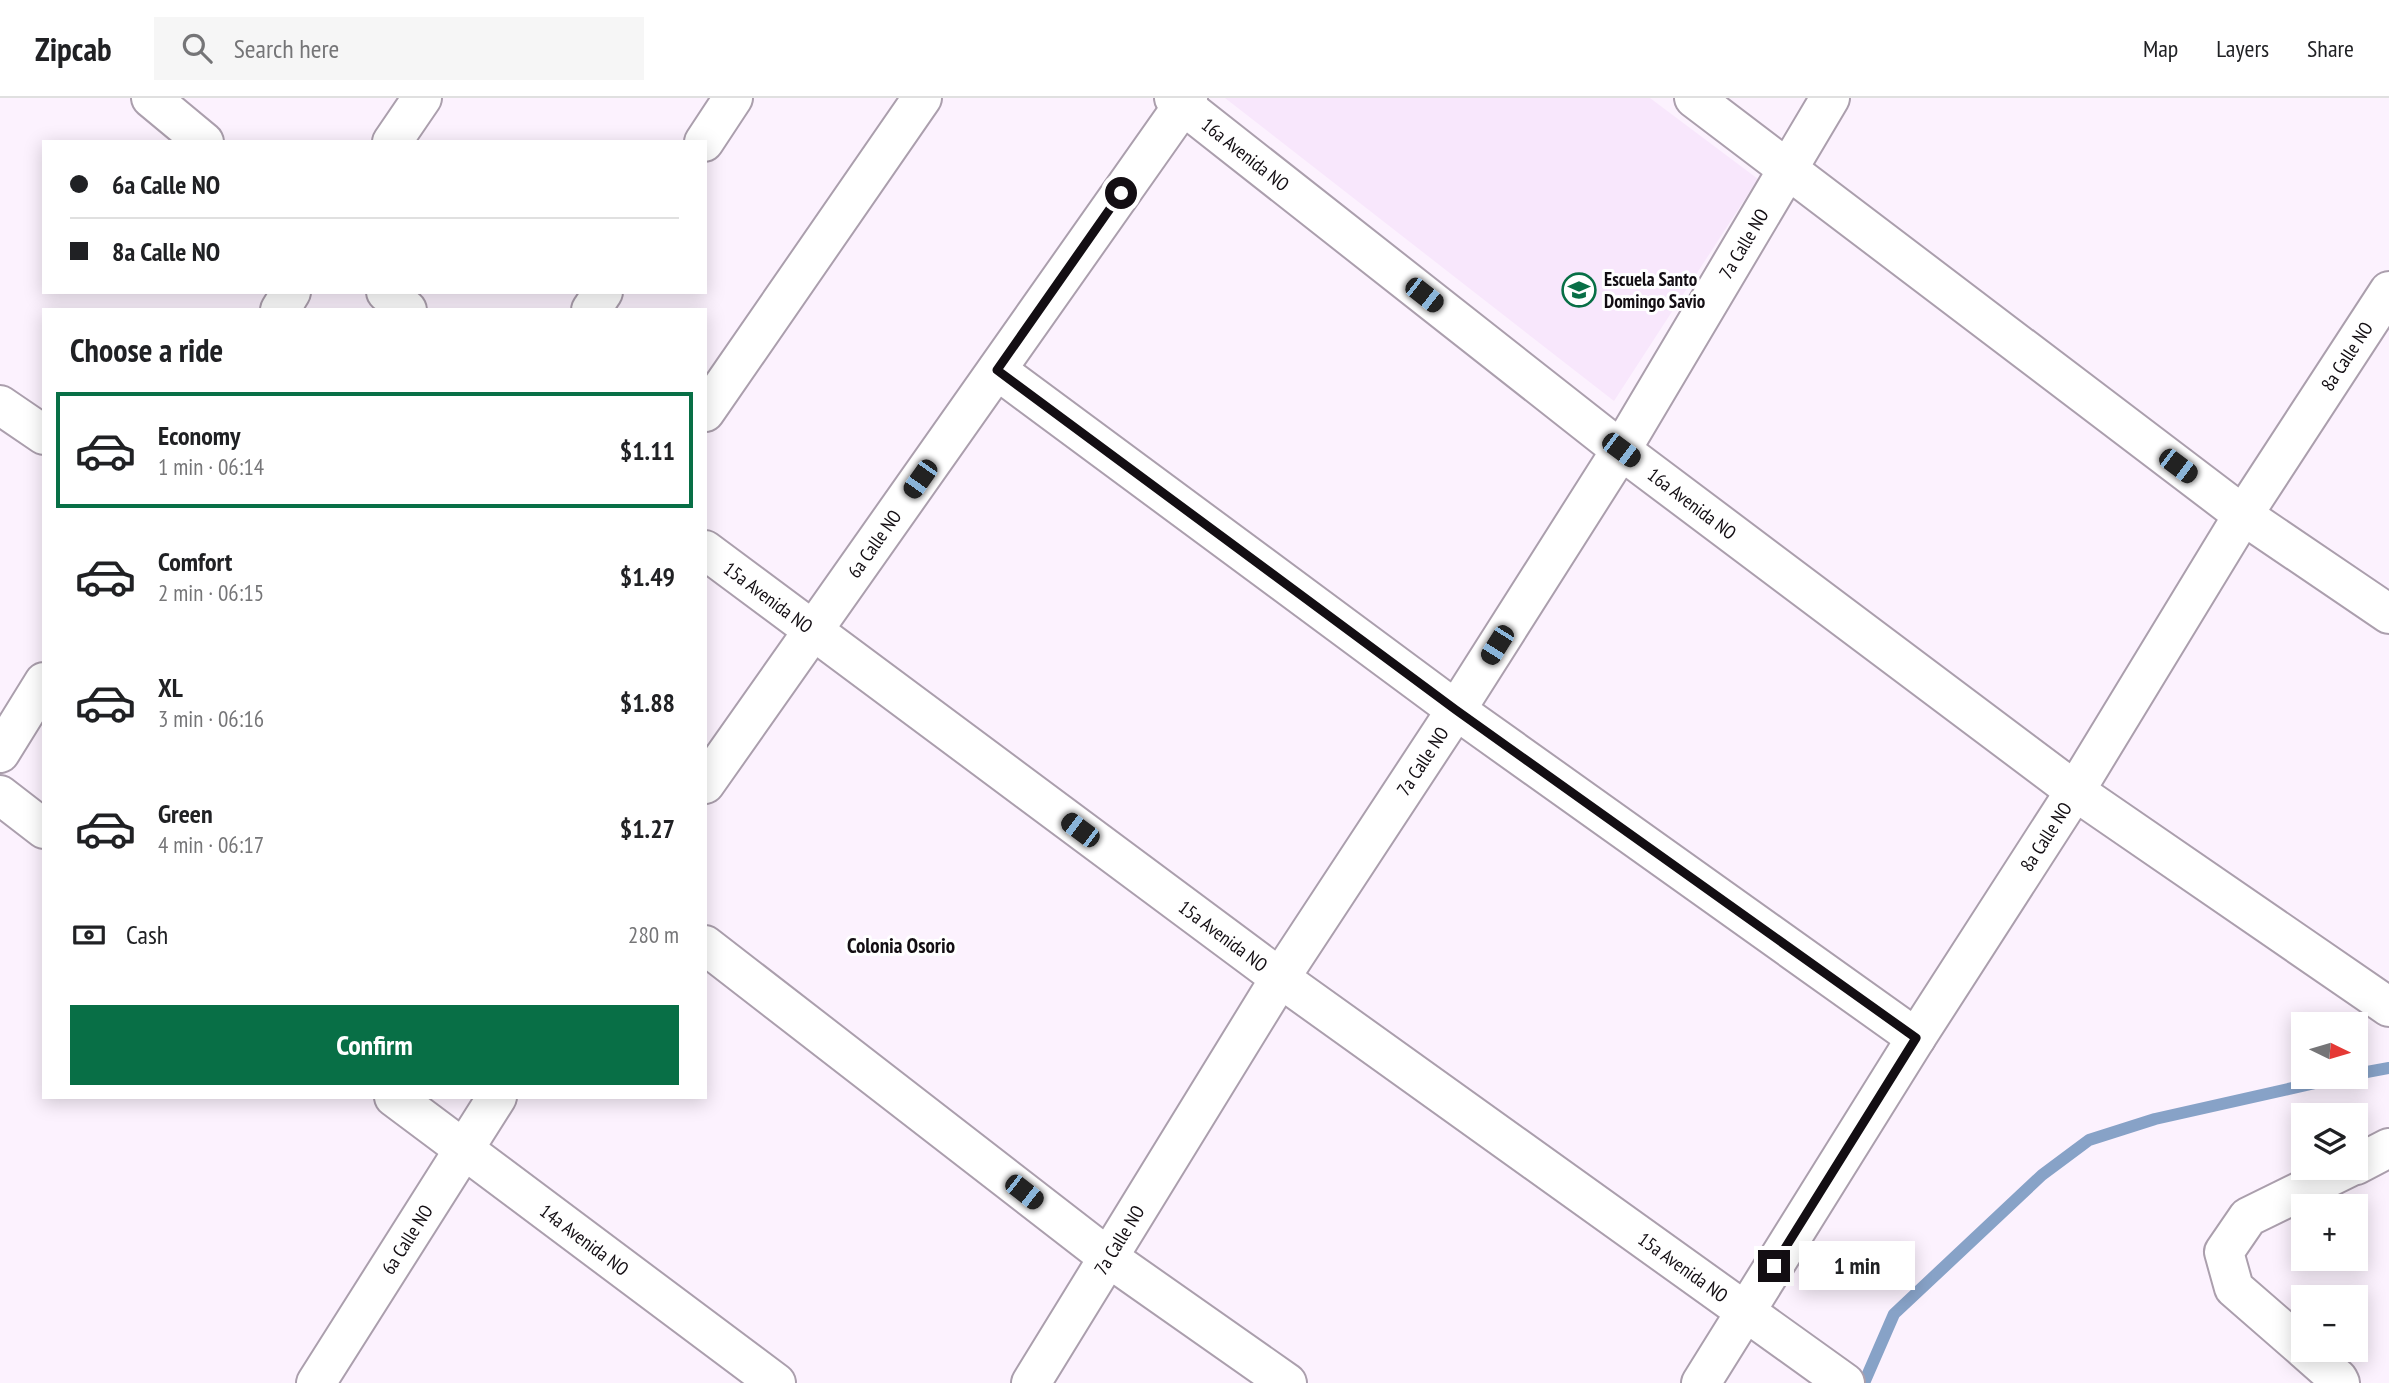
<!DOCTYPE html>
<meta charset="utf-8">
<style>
:root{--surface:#fff;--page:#f6f6f6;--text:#202124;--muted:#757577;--line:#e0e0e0;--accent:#086f46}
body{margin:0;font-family:"PT Sans Narrow",sans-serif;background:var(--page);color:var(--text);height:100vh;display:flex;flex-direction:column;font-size:26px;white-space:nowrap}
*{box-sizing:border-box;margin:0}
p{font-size:23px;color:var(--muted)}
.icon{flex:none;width:38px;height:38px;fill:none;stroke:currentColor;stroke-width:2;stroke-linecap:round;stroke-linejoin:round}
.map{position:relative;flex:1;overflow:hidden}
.panel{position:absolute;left:42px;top:210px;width:665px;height:791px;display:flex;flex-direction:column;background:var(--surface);border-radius:0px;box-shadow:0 4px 18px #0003}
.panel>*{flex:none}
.guide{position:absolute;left:42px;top:42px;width:665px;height:154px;border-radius:0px;box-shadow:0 4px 18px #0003;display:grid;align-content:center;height:154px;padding:0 28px;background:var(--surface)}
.needle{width:46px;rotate:95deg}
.controls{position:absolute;left:2291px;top:914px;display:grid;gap:14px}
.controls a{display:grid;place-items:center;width:77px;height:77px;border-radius:0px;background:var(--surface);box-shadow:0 4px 18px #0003;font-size:35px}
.end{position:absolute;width:32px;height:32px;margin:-16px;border:9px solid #130e13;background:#fff;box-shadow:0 0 0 4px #fff}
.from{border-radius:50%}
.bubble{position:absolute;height:49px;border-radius:0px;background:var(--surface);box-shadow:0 4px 18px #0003;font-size:23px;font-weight:700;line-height:49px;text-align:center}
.car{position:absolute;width:21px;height:42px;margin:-21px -10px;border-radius:9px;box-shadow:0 0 5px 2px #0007;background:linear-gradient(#222 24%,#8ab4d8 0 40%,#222 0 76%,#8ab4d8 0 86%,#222 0)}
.guide b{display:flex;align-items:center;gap:24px;height:66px;font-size:26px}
.guide b+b{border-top:2px solid var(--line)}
.guide i{width:18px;height:18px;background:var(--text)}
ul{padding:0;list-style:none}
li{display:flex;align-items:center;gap:21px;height:116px;margin:0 14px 10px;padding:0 14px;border:4px solid transparent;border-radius:0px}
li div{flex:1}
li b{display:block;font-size:26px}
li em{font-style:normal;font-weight:700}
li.current{border-color:var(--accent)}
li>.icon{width:63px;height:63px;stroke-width:1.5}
h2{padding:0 28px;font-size:32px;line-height:84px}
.pay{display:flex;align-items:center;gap:18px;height:77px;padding:0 28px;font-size:26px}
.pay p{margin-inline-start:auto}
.primary-button{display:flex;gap:14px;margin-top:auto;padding:14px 28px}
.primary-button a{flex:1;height:80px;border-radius:0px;background:var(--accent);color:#fff;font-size:28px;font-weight:700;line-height:80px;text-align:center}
header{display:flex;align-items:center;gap:42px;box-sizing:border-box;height:98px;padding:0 35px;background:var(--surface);border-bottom:2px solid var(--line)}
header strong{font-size:33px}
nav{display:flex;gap:38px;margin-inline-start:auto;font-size:24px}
.search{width:490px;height:63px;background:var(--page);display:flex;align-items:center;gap:18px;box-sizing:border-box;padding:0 24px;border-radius:0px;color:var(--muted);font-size:26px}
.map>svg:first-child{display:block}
.built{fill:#f8e7fc}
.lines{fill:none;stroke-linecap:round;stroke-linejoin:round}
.stream{stroke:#87a2c7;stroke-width:12}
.minor-casing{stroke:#ab9fad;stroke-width:42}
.minor{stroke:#fff;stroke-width:38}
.route{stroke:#130e13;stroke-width:9}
.labels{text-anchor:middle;stroke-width:6;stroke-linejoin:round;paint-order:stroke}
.street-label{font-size:19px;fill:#130e13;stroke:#fff}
.poi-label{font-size:19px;font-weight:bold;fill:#130e13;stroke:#fff;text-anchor:start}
.neighbourhood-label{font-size:21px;font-weight:bold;fill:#130e13;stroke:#fff}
</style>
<header>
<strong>Zipcab</strong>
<div class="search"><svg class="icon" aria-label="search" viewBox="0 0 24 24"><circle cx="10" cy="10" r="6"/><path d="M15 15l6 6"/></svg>Search here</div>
<nav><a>Map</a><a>Layers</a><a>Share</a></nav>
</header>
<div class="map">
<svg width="2389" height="1285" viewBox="0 0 2389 1285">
<rect width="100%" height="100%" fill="#fcf2fe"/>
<path class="built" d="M1225,0h425l108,81 -144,222z"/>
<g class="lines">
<path class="stream" d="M2356,976l33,-6
M1864,1285l30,-69 148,-139 47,-35 66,-21 191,-43"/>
<defs>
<g id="minor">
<path d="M151,0l53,44"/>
<path id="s1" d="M1174,0l447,352 454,341 314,216"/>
<path d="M1694,0l549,417 146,99"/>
<path d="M392,44l30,-44"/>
<path d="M704,44l29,-44"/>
<path d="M386,194l21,18"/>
<path d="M280,212l11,-18"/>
<path d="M591,212l12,-18"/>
<path d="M997,272l459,340 460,328"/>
<path d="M0,307l44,30"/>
<path d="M705,314l217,-314"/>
<path id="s2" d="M705,452l575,428 565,405"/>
<path d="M0,655l44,-71"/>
<path id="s3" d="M705,686l483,-686"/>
<path d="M0,697l44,34"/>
<path d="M705,847l404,313 178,125"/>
<path id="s4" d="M394,999l382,286"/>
<path d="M2356,1067l33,-17"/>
<path d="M2303,1250l-69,-60 -10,-36 24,-35 102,-50"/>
<path d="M2304,1251l34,30 2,4"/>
<path id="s5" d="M316,1285l181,-286"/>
<path id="s6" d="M1031,1285l249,-405 176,-268 165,-260 209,-352"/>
<path id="s7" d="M1701,1285l215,-345 159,-247 168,-276 146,-224"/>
</g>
</defs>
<use href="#minor" class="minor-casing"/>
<use href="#minor" class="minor"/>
</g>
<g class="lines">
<path class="route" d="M1121,95l-124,177 459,340 460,328 -142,228"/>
</g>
<defs>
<symbol id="school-ring" viewBox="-11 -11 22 22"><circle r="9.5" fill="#fff" stroke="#086f46" stroke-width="1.5"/><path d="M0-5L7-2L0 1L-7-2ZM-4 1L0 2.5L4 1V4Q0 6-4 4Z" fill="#086f46"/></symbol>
</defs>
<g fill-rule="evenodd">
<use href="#school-ring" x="1560" y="173" width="38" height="38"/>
</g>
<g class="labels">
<g class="street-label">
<text dy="7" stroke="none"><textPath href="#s1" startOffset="91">16a Avenida NO</textPath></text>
<text dy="7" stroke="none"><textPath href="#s6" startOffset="1344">7a Calle NO</textPath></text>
<text dy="7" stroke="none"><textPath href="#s7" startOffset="1213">8a Calle NO</textPath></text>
<text dy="7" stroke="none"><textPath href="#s1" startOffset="658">16a Avenida NO</textPath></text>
<text dy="7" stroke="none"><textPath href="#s3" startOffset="294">6a Calle NO</textPath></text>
<text dy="7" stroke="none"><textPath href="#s2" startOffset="79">15a Avenida NO</textPath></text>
<text dy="7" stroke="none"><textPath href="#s6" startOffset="735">7a Calle NO</textPath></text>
<text dy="7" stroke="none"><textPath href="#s7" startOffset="646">8a Calle NO</textPath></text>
<text dy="7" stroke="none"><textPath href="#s2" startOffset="646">15a Avenida NO</textPath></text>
<text dy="7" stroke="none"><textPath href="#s5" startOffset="170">6a Calle NO</textPath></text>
<text dy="7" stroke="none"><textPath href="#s6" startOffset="168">7a Calle NO</textPath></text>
<text dy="7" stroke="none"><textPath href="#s4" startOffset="238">14a Avenida NO</textPath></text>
<text dy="7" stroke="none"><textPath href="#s2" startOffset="1213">15a Avenida NO</textPath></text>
</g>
<g class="poi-label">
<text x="1604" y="188">Escuela Santo<tspan x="1604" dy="22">Domingo Savio</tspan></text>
</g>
<g class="neighbourhood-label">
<text x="901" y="855">Colonia Osorio</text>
</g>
</g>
</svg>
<div class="controls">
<a><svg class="needle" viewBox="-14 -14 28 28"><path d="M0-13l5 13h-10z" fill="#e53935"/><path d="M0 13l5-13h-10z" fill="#757577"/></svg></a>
<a><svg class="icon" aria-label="layers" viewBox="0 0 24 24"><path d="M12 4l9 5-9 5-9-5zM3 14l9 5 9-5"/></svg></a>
<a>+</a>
<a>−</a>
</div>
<i class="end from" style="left:1121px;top:95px"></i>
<i class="end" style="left:1774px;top:1168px"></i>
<div class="bubble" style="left:1799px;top:1143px;width:116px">1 min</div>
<i class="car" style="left:1424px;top:197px;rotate:128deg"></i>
<i class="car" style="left:1621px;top:352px;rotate:127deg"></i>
<i class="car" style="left:2178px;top:368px;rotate:127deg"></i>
<i class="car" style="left:920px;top:381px;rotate:215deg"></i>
<i class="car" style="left:1497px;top:547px;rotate:212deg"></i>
<i class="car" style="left:1080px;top:732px;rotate:307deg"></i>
<i class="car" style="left:1024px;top:1094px;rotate:128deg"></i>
<div class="guide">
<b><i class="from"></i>6a Calle NO</b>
<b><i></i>8a Calle NO</b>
</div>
<section class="panel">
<h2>Choose a ride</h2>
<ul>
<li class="current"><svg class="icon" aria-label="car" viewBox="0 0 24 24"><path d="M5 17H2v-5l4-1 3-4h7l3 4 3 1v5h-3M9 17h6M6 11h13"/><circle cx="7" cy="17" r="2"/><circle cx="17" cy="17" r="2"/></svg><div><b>Economy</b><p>1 min · 06:14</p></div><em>$1.11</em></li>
<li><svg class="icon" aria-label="car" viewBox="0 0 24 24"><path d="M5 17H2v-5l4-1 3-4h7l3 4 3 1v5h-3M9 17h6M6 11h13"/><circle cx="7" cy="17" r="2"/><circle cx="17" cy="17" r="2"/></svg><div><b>Comfort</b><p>2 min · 06:15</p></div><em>$1.49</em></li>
<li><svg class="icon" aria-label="car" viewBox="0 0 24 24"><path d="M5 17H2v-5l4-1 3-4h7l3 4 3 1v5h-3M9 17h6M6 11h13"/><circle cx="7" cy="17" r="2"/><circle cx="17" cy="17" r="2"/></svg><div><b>XL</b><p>3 min · 06:16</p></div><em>$1.88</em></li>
<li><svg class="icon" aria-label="car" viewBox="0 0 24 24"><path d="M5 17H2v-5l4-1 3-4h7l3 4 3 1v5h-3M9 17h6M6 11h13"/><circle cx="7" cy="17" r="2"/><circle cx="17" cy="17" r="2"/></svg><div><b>Green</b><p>4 min · 06:17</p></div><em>$1.27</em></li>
</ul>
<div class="pay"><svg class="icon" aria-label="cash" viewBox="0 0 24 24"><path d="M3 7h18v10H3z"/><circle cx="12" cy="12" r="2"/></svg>Cash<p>280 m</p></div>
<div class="primary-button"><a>Confirm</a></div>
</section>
</div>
